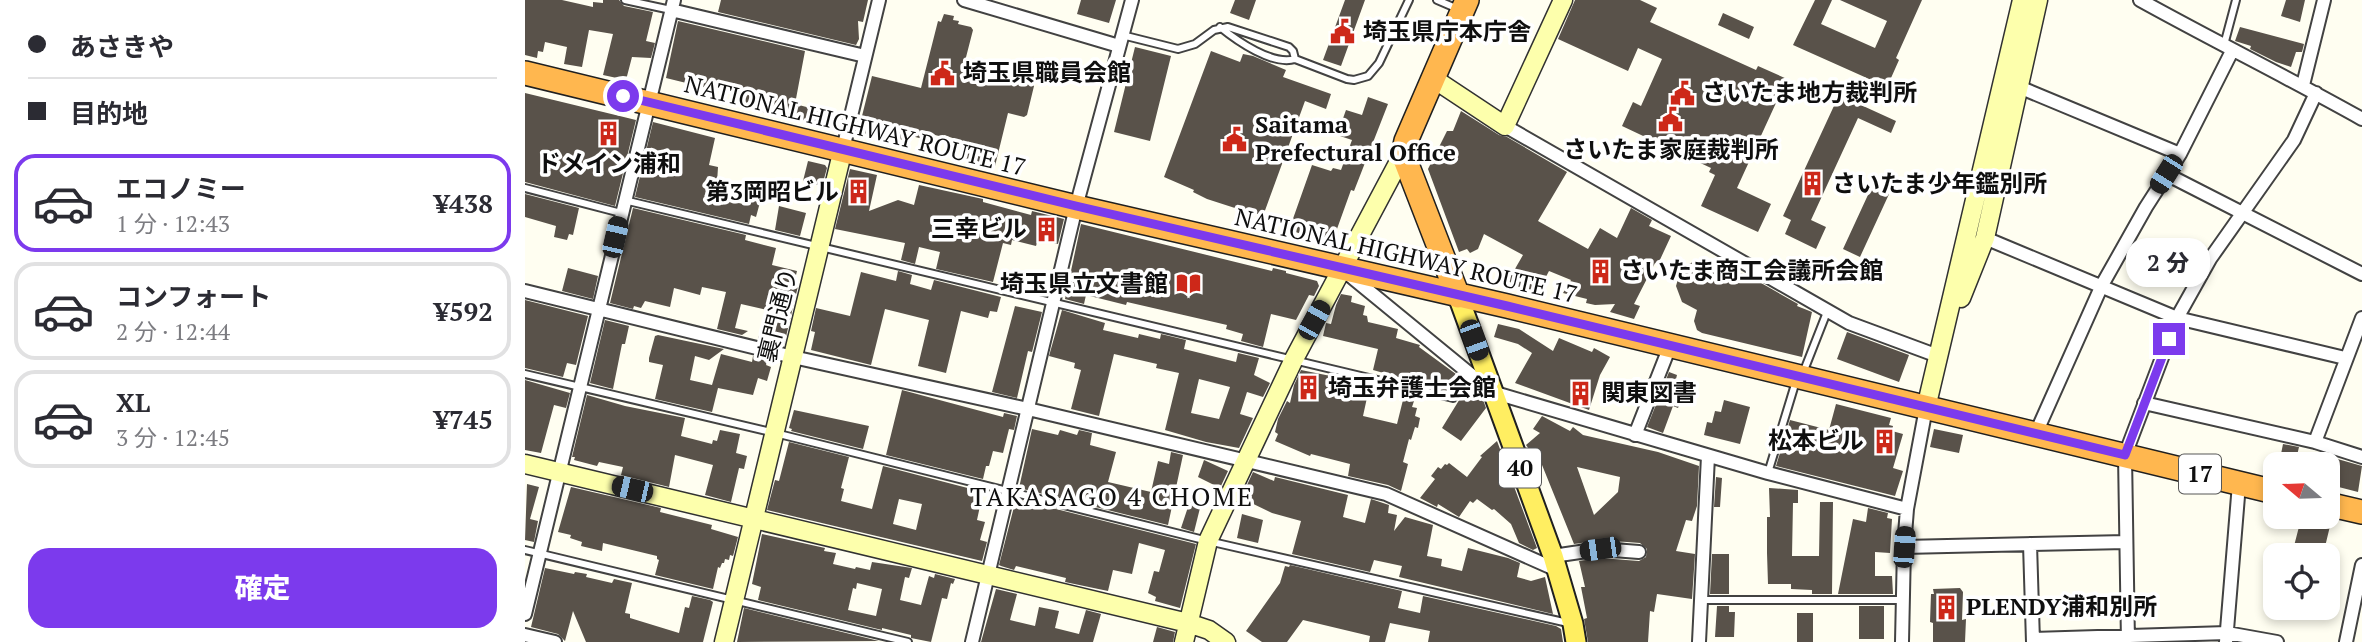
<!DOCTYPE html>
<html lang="ja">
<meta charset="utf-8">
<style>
:root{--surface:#fff;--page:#f7f7f7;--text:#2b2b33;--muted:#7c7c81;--line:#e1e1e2;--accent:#7c3aed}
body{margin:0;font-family:"PT Serif","Noto Sans JP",serif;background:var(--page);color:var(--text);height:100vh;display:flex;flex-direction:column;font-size:26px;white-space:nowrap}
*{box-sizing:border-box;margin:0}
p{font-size:23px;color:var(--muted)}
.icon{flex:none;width:38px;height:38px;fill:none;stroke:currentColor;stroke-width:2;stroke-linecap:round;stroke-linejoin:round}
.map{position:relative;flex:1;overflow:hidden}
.drawer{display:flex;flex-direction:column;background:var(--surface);width:525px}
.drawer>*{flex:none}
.banner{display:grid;align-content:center;height:154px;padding:0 28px;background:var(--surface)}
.needle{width:46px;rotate:289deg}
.buttons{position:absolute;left:1738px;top:452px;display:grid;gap:14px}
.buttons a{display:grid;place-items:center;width:77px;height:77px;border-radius:14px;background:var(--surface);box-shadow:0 4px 10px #0003;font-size:35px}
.end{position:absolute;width:32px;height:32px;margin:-16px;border:9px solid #7c3aed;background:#fff;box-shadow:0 0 0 4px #fff}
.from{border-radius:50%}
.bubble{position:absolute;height:49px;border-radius:21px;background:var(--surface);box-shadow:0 4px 10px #0003;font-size:23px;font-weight:800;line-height:49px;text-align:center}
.car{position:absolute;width:21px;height:42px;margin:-21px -10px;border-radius:9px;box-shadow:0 0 5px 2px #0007;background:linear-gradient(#222 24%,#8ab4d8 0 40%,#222 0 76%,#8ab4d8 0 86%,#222 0)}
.banner b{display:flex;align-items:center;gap:24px;height:66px;font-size:26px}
.banner b+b{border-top:2px solid var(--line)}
.banner i{width:18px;height:18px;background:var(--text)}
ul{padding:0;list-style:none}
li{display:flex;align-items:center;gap:21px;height:98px;margin:0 14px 10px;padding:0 14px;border:4px solid var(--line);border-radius:21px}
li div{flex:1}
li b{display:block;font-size:26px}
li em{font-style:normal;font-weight:800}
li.selected{border-color:var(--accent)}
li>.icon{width:63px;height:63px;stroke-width:1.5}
.action{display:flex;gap:14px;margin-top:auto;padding:14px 28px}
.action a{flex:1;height:80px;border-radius:21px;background:var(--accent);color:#fff;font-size:28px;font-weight:800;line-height:80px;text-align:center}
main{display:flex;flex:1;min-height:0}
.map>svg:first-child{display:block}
.building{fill:#59524a;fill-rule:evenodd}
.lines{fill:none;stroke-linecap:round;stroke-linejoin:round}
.lane-casing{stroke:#424242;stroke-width:10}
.street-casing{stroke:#424242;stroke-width:16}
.secondary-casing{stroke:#313131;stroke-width:21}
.primary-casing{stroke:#202020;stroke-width:23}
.highway-casing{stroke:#202020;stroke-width:26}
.lane{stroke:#fff;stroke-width:6}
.street{stroke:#fff;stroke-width:12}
.secondary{stroke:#fdffac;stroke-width:18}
.primary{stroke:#ffee61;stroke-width:19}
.highway{stroke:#ffb74f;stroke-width:23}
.route{stroke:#7c3aed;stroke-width:9}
.labels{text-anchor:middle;stroke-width:7;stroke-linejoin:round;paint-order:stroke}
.shield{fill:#fff;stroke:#575757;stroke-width:2}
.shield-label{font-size:23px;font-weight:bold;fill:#0f0f0f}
.poi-label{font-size:24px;font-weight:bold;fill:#0f0f0f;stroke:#fff;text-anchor:start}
.street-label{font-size:24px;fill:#0f0f0f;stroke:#fff}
.neighbourhood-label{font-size:26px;letter-spacing:2px;fill:#0f0f0f;stroke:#fff}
</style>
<main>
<section class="drawer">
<div class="banner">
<b><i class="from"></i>あさきや</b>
<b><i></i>目的地</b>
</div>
<ul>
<li class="selected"><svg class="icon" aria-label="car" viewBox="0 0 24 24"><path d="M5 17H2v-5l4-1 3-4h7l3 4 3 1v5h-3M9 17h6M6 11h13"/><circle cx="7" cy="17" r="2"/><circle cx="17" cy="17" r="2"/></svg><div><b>エコノミー</b><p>1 分 · 12:43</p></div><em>¥438</em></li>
<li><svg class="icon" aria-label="car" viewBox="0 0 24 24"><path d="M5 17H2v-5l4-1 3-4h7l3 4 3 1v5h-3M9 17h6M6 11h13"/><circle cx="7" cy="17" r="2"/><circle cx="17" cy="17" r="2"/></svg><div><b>コンフォート</b><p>2 分 · 12:44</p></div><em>¥592</em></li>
<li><svg class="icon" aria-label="car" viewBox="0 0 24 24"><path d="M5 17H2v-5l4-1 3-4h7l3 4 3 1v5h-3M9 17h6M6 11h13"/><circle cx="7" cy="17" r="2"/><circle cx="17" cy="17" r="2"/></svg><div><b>XL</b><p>3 分 · 12:45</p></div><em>¥745</em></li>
</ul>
<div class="action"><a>確定</a></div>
</section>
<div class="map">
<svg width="1837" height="642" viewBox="0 0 1837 642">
<rect width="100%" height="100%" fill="#fffef1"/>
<path class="building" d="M0,0h37l31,7v-5l10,1v-3h16l5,6 29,6 -7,29 9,2 -4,15 -19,-1 -6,23 -23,-5 10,-41 -24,-4 -7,37 -18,-3 3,-17 -22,-5 -2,10 -5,-1 -1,7 -12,-3z
M196,0h147l-5,22 -5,-1 1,18 -3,6 -138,-33z
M556,0h35l-7,23 -32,-9z
M710,0h21l-7,20 -19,-7z
M820,0h20l-24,66 -18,-6z
M1050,0h65l17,8 -7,14 106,48 2,-4 29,13 -50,109 34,16 -13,28 -57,-26 14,-31 -6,-3 2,-4 -89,-42 11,-24 8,4 21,-47 -24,-11 -10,23 -70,-32z
M1290,0h17l-11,24 54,24 12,-27 -47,-21h82l-26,58 3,2 -12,27 -94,-42z
M1761,0h19l-5,22 -19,-6z
M1198,13l31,14 -5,12 -31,-14z
M419,14l10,2 -1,4 6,1 -1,3 13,3 2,3 -9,35 68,18 2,3 -7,29 -3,2 -16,-4 -13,53 -34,-8 3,-16 -20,-7 -1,2 -12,-3 -1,3 -6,-1 -1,3 -19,-5 -1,6 -25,-6v3l-20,-5 14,-56 49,12 17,-67 3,1z
M153,21l127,30 -10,53 42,11 -3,12 -86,-18 1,-4 -16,-4 2,-6 -69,-17z
M1715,27l64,17 -2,8h-6l-5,15 -15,-5 -26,-13 1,-3 -16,-5z
M610,47l36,9 -21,85 -36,-9z
M686,51l29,11 3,-8 10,2 33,14 -3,7 48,17 -5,15 -21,-8 -42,115 -24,-9 -1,2 -31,-10 -14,-7 1,-2 -30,-13z
M0,93l111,27 -21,86 -90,-24z
M1314,95l57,26 -5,12 -33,-15 -47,102 15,7 -10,22 -31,-15 6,-14 -8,-4z
M843,97l20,7 -34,87 -3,-1 -18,50 -16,-6 -1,3 -10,-4 -1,2 -16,-5 23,-65 19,6 2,-3 8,2 11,-30 -15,-5 9,-25 16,5z
M936,111l38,24 8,2 60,35 -29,49 50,28 12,-21 17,10 14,-30 21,12 -3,6 22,10 -13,28 -3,-1 -21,41 6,2 -6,13 -24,-7 5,-8 -20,1 -9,-2 1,-4 -24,-6 8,-13 -22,-9 -13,25 -28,-15 15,-26 -39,-21 -6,15 -8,4 -3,-4 -8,3 -31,-83 19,-38h6z
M128,122l62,16 -6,27 9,2 -1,16 7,3 -3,13 22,5 8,-26 15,2 -10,37 -5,-2 -2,9 -114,-27z
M283,161l17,4 2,3 -5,18 -19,-5z
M325,169l27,6 -8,36 29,-11 16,5 5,-20 64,14v3l48,13 1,-4 32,8 -6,25 -20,-5 -2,7 -24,-6 -1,5 -8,-2 -10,39 -57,-13 4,-17 -21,-5 -4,17 -14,-4 4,-17 -70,-14z
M1348,184l17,8 -30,65 -17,-8z
M0,194l54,14 -6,27 -4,-1 -2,6 -13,-3 2,-11 -31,-9z
M254,206l27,7 -6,23 -25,-6z
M108,208l113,27 -1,5 31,8 -4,17 25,6 -3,12 4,3 -14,59 -26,-6 9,-29 -26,-6 -6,24 13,3 -6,4 -25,-6 9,-37 -24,-5 -2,8 -26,-7 -4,19 -25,-6 -4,7 -7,-2 -1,3 -23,-6z
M556,224l191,47 1,-3 13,3v2l31,8 2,5 -5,10 -5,-1 -13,25 -25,-6 -8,33 -22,-6 2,-7 -17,-5 1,-4 -100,-23 -1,3 -40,-10 -2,9 -19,-5z
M1171,260l51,15 51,29 -1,2 15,6 -10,45 -100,-24 -5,-3 -3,-9 3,-11 -15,-8 -6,-16 5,-17z
M43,268l30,8 -5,23 -31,-8z
M373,271l14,4 -2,9 21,6 3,-10 67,17 -4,15 -7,-1 -2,7 -27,-7 -15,62 -28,-7 11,-46 -44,-11 -14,56 -60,-15 4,-18 -4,-1 5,-23 34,8 11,-44 35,9z
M816,294l11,2 -1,6 14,4 -2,9 4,1 1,6 30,7 -2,9 24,7 -1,2 41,30 -10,15 -77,-22 5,-21 -55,-13 3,-13 5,1 5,-19z
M0,300l63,16 -12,49 -9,-2 -4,14 -38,-9z
M490,306l27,6 -10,40 -4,-1 -11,47 -25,-6z
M537,310l43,13 -2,7 35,8 1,-4 21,5 1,-5 25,6 -2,9 52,13 2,-9 21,5 -5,17 16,8 -7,14 -16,-5 -7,22 13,4 -14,30 -33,-6 -41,-12 14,-57 -23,-5 1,-4 -43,-10 -15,62 -28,-7 10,-39 -7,-2 1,-5 -26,-7zM674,379l31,8 -11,32 -28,-6z
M80,320l24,6 -4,18h-3l-9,45 -23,-6z
M973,324l21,5 34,22 6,-13 33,14 2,-4 16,9 -10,18 -11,35 -74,-27 17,-30 -14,-9 -24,-7z
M1322,332l62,23 -10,27 -62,-23z
M133,335l66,14 -15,11 -14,-4 -5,24 22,5 9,-31 31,8 1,-6 15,4 -2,5 5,2 -4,14 -9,-3 -5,17 -35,-7 -6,24 -57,-13 8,-34 -14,-3v-4l6,-22z
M776,370l69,14 -7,32 34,8 8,-32 11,3 -4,12 5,1 -2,8 5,2 -2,10 -3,-1 -4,13 -2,-1 -6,23 5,2 -7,27 -13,-6 -40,-9 2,-12 -39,-10 -1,2 -35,-15 3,-7 -3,-2 3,-13 9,-18 3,2 4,-18z
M1144,372l8,3 -1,4 12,5 -10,24 -5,-2 -10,27 -16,-6z
M0,380l45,13 -4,15 -12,-3 -13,48 -16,-3z
M944,384l12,10 5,14 -25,33 -19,-13z
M377,390l101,27 1,-4 13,3 -3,14 -5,-1 -6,24 -10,-2 -4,15h-3l-3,13 -97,-24z
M62,395l38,11 60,12 -4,18 31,8 1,-4 4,1 3,-11 20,4 -4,19 11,3 -3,13 -5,-1 -8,34 -26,-7 8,-30 -38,-10 -6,32 -48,-12 2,-8 -24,-5 -2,4 -23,-6 1,-3h-3z
M1199,400l26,7 -10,37 -36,-9 3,-13 5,1 3,-12 6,1z
M1311,404l55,14 -2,7 4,1 -1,5 11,3 -10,34 10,3 -8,25 -119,-30 14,-46 39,10z
M269,410l75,16 -6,23 -72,-18 1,-2 -3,-1z
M1017,416l28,15 3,-4 10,8 75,17 41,14 -2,40 -5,15 -6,-1 -10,31 19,3 -3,45 -35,-5 -3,18 -4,-1 -2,31h-60l-4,-23 3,-1 -6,-31h4l-6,-26 21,-3 39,3 7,-4 1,-8 -7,-6 -39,-3 -27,4 -34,-84 -2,1 -12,-16 14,-12 -7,-4zM1052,467l43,10 -2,15 -24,23z
M507,429l26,6 2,-5 17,5 2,-5 13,3 -2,12 26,7 -8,30 43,10 7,-31 11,3 2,-12 12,3 -15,70 -149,-37z
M1409,429l29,6 -4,18 -29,-6z
M972,441l40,107 -4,2 -14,-7 -8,-19 -17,-15 -2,1 -15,-11 -4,4 -3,-2 -11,16 -21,-13 -1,3 -17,-9 15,-19 -4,-3 7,-9 3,2 4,-5 2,1 2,-2 18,14 15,-20 -2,-1z
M264,442l60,15 -8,31 3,1 -3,12 31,8 11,-43 100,26 -6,28 8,2 -5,18 7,2 -5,19 -215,-51 8,-30 4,1zM374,499l23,5 -6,26 -23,-6z
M1758,444l16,3 -4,17h-16z
M1802,456l35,10 -4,26 -31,-8z
M679,460l24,11 -8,17 -22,-11z
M728,472l21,9 1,-4 73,18 -5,22 22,6 6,-24 18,6 -1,8 9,2 -3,16 11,-14 28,8 -6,31 15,3 -1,7 21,5 6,-23 40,10 12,5 -3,14 14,4 14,-4 8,37 -154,-37 3,-11 -28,-6 -4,12 -78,-18 9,-33 -29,-8 -31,-15z
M1191,477l6,1 -2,29h-6z
M2,484l12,3 -9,32 8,2 -4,21 -9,-2z
M46,487l90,21 -1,4 52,13 -1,4 27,8 -5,19 -3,-1 -1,5 -4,-1 -1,4h-2l-2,5 -2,-1 -5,22 -58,-14 4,-15 -2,-1v-3l-54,-13 -1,8 -21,-5 1,-4 -12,-4 1,-3 -13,-3z
M1244,488l29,2v13h-5l-1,53h27l1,-54h13l-1,92h-20v-4l-21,-1v-5h-23l-1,-31v-36h3z
M491,499l180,45 -16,64 -25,-7 1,-4 -8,-4 6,-22 5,1 6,-22 -26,-7 -7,31 -19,-4 -5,21 -43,-9 1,-4 -50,-12 -2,4 -13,-4 -2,-1z
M665,501l11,3 -7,28 -13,-4z
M1343,508l20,5 -1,5 5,1 -2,34 -15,-1v24h17l1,18h-55l15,-75 13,3z
M717,514l21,6 -5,23 -21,-5z
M1776,519l29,7 -6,25 -19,2 -7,-2 1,-3 -5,-2z
M237,534l63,14 -1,3 12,2 -3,11 22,5 1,-2 14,3 2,-8 40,6 -3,10 -4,-1 -5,23 21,5 8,-29 5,2 1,-4 20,5 -2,5 -2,-1 -4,16 -5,-1 -11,44 -20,-4v-3l-29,-7v2l-124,-30 3,-13 -9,-3zM332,583l25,6 -6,27 -28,-6 5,-22 3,1z
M1187,554h17v40h-19z
M765,565l112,26 -4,17 22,5 3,-17 133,30 5,3 2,13h-135l2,-11 -40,-8 -5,19h-16l1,-6 -67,-16 -16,22h-25l-16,-11 34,-48 5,-17 4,1z
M20,568l29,6 1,-2 12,2 -1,3 26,6 2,-4 18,4 -7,30 5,1v4l49,15 6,-26 4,1 3,-12 18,4 3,2 -10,40h-117l-13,-31 -8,30 -7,-7 -27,-7z
M1435,588l3,4 -1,28 4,-1 -1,23h-32v-19l-3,-1 1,-28h3l-1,-5z
M471,589l21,5 -7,26 25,6 4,-19 20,4 -4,17 24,6 7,-24 15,4 -8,28h-112z
M1192,606h12v6h6l-1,25h-19z
M1334,606h25v33h-25z
M219,608l135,33 -142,1z
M1272,613h16v29h-16z
M632,627l18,5 -2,10h-20z"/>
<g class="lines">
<defs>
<path id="lane" d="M100,0l46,10
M912,0l21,9
M695,27c17,14 53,39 75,32l52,20 7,1 14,-4 11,-13 30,-63
M597,35l56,14 17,-5 19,-14 14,-3 61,20 4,4 2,8
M1699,45l12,-45
M0,188l96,25
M99,200l829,198 16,-24
M1278,373l24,-61
M0,374l250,59 433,108 360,82
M1243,473l28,-92
M0,550l383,92
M1177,600h201"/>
<path id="street" d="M439,0l155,46
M1615,0c74,41 149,78 222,119
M146,10l194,46
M1778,85l21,-85
M1494,87l161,67
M980,126l344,197 89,33
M318,149l36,-149
M1641,174l196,100
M1460,238l192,80 168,40
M823,274l144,118 276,81 139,36
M0,291l268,66 235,52 358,85 171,76
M1619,403l171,39 47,15
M1511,433l66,-148 44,-78 34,-53 52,-103
M1110,435l35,-89
M1790,442l47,-124
M1505,544l3,98
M1379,547l222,-5
M1028,556l47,-7 39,3
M0,614l149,-614
M0,635l30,7
M1508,639l194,-6 50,9
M447,642l104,-435 56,-207
M1174,642l9,-186
M1377,642l2,-95 3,-38 19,-101
M1603,642l-3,-187 52,-137 33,-59 84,-119 22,-47
M1701,642l13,-158
M1821,642l16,-77"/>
<path id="secondary" d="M909,79l71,47 58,-126
M1436,298l24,-60 53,-238
M1401,408l96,-408
M0,464l663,159 21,7 17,12
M199,642l119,-493
M659,642l24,-101 86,-182 109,-205"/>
<path id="primary" d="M933,296l95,260 20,68 3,18"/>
<path id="highway" d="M0,73l551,134 431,99 768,186
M933,296l-55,-142 3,-13 61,-141
M1802,504l35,8"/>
</defs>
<use href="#lane" class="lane-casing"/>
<use href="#street" class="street-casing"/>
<use href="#secondary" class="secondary-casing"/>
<use href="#primary" class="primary-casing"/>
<use href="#highway" class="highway-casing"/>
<use href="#lane" class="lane"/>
<use href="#street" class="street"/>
<use href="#secondary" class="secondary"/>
<use href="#primary" class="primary"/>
<use href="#highway" class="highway"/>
</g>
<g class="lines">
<path class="route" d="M98,96l453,110 431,100 618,149 44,-116"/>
</g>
<defs>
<symbol id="civic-bare" viewBox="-9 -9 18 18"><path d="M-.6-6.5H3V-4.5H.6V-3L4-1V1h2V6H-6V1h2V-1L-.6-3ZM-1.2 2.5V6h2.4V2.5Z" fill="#cd2819" stroke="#fff" stroke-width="2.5" paint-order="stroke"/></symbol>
<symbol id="building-bare" viewBox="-9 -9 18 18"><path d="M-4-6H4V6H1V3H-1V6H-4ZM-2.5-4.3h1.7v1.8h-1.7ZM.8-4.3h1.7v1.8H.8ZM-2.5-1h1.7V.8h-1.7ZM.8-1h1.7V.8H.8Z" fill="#cd2819" stroke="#fff" stroke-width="2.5" paint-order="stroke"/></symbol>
<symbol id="library-bare" viewBox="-9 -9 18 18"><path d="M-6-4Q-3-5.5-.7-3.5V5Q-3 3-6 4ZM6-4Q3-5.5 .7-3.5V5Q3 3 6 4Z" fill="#cd2819" stroke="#fff" stroke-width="2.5" paint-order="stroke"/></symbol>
</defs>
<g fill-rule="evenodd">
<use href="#civic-bare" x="800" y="14" width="35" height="35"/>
<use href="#civic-bare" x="400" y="56" width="35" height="35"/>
<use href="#civic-bare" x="1140" y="76" width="35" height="35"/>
<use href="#civic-bare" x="1128" y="102" width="35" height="35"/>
<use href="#building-bare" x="66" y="116" width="35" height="35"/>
<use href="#civic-bare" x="692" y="122" width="35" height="35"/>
<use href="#building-bare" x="1270" y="166" width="35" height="35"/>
<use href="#building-bare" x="316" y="174" width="35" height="35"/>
<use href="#building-bare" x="504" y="212" width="35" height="35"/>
<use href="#building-bare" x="1058" y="254" width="35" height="35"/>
<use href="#library-bare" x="646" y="266" width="35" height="35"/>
<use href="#building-bare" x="766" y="370" width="35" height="35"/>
<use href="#building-bare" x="1038" y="376" width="35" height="35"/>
<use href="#building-bare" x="1342" y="424" width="35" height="35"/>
<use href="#building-bare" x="1404" y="590" width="35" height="35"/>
</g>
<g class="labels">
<g class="shield">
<rect x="974" y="448.5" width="42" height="39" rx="5"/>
<rect x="1654" y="454.5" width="42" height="39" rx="5"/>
</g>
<g class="shield-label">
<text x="995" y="476">40</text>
<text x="1675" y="482">17</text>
</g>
<g class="poi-label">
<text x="838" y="40">埼玉県庁本庁舎</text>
<text x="438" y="81">埼玉県職員会館</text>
<text x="1177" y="101">さいたま地方裁判所</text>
<text x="730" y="133">Saitama<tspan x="730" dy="28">Prefectural Office</tspan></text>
<text x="1146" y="158" text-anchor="middle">さいたま家庭裁判所</text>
<text x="84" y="172" text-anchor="middle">ドメイン浦和</text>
<text x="1307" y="192">さいたま少年鑑別所</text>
<text x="314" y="200" text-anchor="end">第3岡昭ビル</text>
<text x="502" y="237" text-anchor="end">三幸ビル</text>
<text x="1095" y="279">さいたま商工会議所会館</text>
<text x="643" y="292" text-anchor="end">埼玉県立文書館</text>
<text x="803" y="396">埼玉弁護士会館</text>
<text x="1076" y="401">関東図書</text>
<text x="1339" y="449" text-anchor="end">松本ビル</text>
<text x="1441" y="615">PLENDY浦和別所</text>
</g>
<g class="street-label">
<text transform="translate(330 126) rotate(14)" y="8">NATIONAL HIGHWAY ROUTE 17</text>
<text transform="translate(881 256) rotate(13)" y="8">NATIONAL HIGHWAY ROUTE 17</text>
<text transform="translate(253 315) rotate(-76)" y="8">裏門通り</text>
</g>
<g class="neighbourhood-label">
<text x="587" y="506">TAKASAGO 4 CHOME</text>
</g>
</g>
</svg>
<div class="buttons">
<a><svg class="needle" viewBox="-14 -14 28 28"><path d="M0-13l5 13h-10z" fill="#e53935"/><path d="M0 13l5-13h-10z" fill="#7c7c81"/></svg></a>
<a><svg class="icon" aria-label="locate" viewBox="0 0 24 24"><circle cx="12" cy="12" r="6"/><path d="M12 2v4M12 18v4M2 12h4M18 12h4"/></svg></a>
</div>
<i class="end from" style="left:98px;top:96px"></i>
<i class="end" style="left:1644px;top:339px"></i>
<div class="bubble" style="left:1601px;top:238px;width:84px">2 分</div>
<i class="car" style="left:1641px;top:174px;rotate:212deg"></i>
<i class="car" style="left:90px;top:237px;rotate:13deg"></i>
<i class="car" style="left:789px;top:320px;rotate:29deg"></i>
<i class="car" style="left:949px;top:340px;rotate:160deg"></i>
<i class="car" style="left:107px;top:489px;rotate:283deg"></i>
<i class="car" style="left:1379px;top:547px;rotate:4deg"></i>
<i class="car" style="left:1075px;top:549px;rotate:262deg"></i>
</div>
</main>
